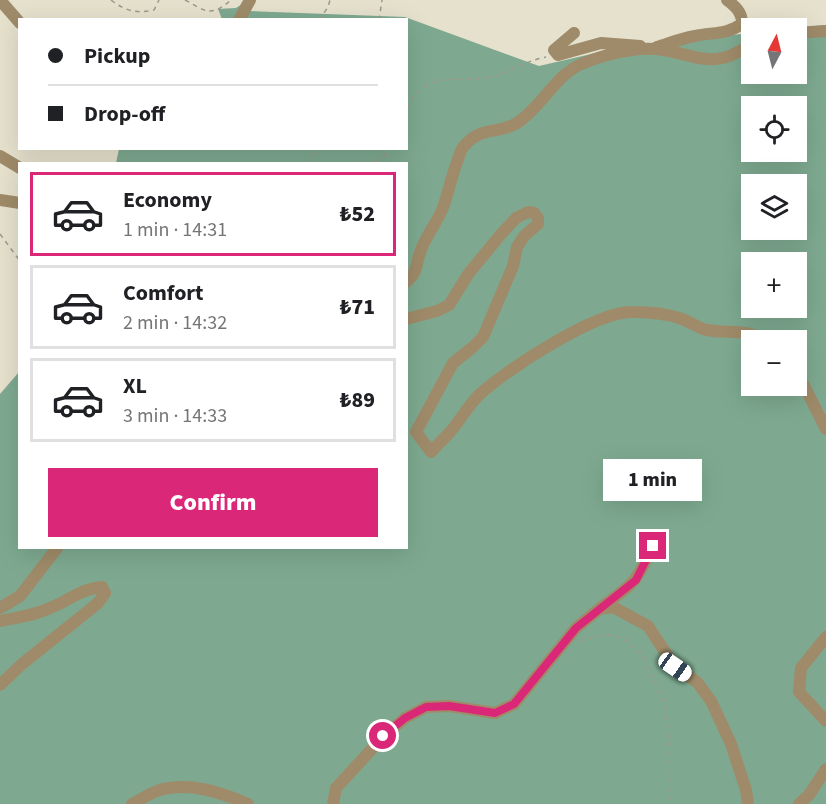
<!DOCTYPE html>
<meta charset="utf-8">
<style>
:root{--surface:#fff;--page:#f6f6f6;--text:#202124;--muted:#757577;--line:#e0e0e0;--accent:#db2777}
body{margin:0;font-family:"Source Sans 3",sans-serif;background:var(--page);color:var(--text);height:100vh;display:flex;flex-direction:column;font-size:22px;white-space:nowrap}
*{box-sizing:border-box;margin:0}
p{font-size:20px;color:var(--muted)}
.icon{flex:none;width:33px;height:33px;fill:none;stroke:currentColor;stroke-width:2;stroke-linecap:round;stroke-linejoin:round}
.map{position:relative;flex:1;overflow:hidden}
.drawer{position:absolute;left:18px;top:162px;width:390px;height:387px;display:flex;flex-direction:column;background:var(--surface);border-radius:0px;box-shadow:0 6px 24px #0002}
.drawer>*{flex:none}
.banner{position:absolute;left:18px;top:18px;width:390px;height:132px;border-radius:0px;box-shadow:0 6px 24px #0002;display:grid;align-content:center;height:132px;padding:0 30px;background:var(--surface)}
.needle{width:39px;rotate:7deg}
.controls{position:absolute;left:741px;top:18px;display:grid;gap:12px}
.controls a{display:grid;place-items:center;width:66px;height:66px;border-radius:0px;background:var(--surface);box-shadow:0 6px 24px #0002;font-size:30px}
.end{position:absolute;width:27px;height:27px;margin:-14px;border:8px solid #db2777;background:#fff;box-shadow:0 0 0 3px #fff}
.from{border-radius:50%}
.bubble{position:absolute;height:42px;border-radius:0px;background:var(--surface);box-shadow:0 6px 24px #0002;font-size:20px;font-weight:800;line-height:42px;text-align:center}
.car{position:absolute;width:18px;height:36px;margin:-18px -9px;border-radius:8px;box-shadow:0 0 4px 2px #0007;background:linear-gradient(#fff 24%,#345 0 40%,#fff 0 76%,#345 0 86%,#fff 0)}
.banner b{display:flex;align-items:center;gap:21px;height:57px;font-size:22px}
.banner b+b{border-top:2px solid var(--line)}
.banner i{width:15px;height:15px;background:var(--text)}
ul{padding:10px 0 0;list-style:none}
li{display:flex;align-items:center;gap:18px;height:84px;margin:0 12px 9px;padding:0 18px;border:3px solid var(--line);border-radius:0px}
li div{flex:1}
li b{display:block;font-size:22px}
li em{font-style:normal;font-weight:800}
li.active{border-color:var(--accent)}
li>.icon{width:54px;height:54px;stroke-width:1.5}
.action{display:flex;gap:12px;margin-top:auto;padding:12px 30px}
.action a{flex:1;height:69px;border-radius:0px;background:var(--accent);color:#fff;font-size:24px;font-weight:800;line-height:69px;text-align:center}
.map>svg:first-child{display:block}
.forest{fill:#7ea990;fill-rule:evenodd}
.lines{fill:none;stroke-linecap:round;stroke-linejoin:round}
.path{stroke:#9c998a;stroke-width:1.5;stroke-dasharray:4.5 4.5;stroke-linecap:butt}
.minor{stroke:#9f8b69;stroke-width:12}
.route{stroke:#db2777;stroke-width:8}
</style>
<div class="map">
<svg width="826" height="804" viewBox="0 0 826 804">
<rect width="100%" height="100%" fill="#e5e1cd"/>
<path class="forest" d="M245,2l3,9 157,6 134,49 87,-20 125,-13 1,41h44v-46h-5l35,-3v779h-826v-410l19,-22 1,176h386v-384l-290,-1 3,-14 287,-1v-128l-184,-1 -4,-10 18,-1zM752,106h44v46h-44zM752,184h44v46h-44zM752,262h44v46h-44zM752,340h44v46h-44z"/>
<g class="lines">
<path class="path" d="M111,0c14,11 26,14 43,10l5,-10
M185,0c21,11 25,18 46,0
M319,20l9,-13 2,-7
M379,20l3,-20
M406,108c26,-43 50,-22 87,-32 20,-5 32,-15 53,-19
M309,164v-5l11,-11
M349,164l11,-2 13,1 11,-7 4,-8
M0,234l20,27
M580,641l18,-5 12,-1 12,3 21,17 23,53 3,39 1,57"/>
<path class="minor" d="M0,0l20,23
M239,20l11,-20
M574,33l-20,17 4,5 43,-12 39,3
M796,33l30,-2
M657,47c13,-4 25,-9 38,-11 16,-4 34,-1 47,-13 0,-11 -7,-17 -15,-23
M0,156l20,12
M0,200l20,3
M406,282c13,-10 9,-18 15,-32 5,-14 15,-26 21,-40 6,-15 9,-32 15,-48 2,-5 3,-12 7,-16 18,-21 33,-11 53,-23 26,-17 38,-49 67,-60 19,-8 51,-16 71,-14 23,1 45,14 68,9 10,-2 19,-9 29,-13
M406,319l31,-8 12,-6 20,-32 33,-40 14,-15 12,-6 6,1 4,5v6l-14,12 -7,11 -4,19 -30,71 -10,10 -20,16 -37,69 15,20c6,-7 13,-13 19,-20 10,-11 17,-25 28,-36 26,-25 119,-86 155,-84 15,0 35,2 49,7 9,3 17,10 25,11 20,4 40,-2 57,10
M796,370l30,59
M0,608l20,-12 37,-48
M600,608c33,-24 36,-24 53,-63
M0,621c17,-3 35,-6 50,-13 18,-7 33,-20 52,-21l3,6 -7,10 -76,61 -22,21
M826,637l-25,31 -2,24 27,29
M132,804c8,-4 17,-10 25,-13 31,-10 63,1 91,13
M333,804l3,-16 47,-51 22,-19 21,-11 23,-1 46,7 19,-9 62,-76 23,-19 14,-2 35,19 27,41 22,15 14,19 20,43 15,46 2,14
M799,804l10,-9 17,-26"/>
</g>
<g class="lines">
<path class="route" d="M383,736l22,-18 21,-11 23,-1 46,7 19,-9 62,-76 60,-48 17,-34"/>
</g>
</svg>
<div class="controls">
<a><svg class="needle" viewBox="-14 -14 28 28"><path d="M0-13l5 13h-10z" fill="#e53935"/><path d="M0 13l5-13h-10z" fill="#757577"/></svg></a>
<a><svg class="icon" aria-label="locate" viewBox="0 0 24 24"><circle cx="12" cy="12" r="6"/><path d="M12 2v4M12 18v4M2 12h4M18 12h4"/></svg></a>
<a><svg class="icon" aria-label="layers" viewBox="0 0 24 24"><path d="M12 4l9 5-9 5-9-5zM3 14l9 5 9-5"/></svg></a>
<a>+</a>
<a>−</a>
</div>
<i class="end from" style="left:383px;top:736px"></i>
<i class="end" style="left:653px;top:546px"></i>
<div class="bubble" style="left:603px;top:459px;width:99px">1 min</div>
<i class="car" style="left:675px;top:667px;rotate:125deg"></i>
<div class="banner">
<b><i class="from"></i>Pickup</b>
<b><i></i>Drop-off</b>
</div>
<section class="drawer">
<ul>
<li class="active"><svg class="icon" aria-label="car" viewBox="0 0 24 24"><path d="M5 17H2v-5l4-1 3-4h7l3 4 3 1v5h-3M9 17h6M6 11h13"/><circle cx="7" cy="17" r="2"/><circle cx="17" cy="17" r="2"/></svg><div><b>Economy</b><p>1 min · 14:31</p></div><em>₺52</em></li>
<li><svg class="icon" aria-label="car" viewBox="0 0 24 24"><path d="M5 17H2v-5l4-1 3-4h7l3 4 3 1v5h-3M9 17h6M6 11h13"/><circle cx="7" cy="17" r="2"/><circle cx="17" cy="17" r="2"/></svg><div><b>Comfort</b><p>2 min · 14:32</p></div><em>₺71</em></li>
<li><svg class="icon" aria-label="car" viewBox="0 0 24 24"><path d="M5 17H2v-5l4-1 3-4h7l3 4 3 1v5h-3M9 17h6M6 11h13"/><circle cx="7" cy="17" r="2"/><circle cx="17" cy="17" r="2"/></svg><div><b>XL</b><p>3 min · 14:33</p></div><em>₺89</em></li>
</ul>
<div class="action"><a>Confirm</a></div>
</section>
</div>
